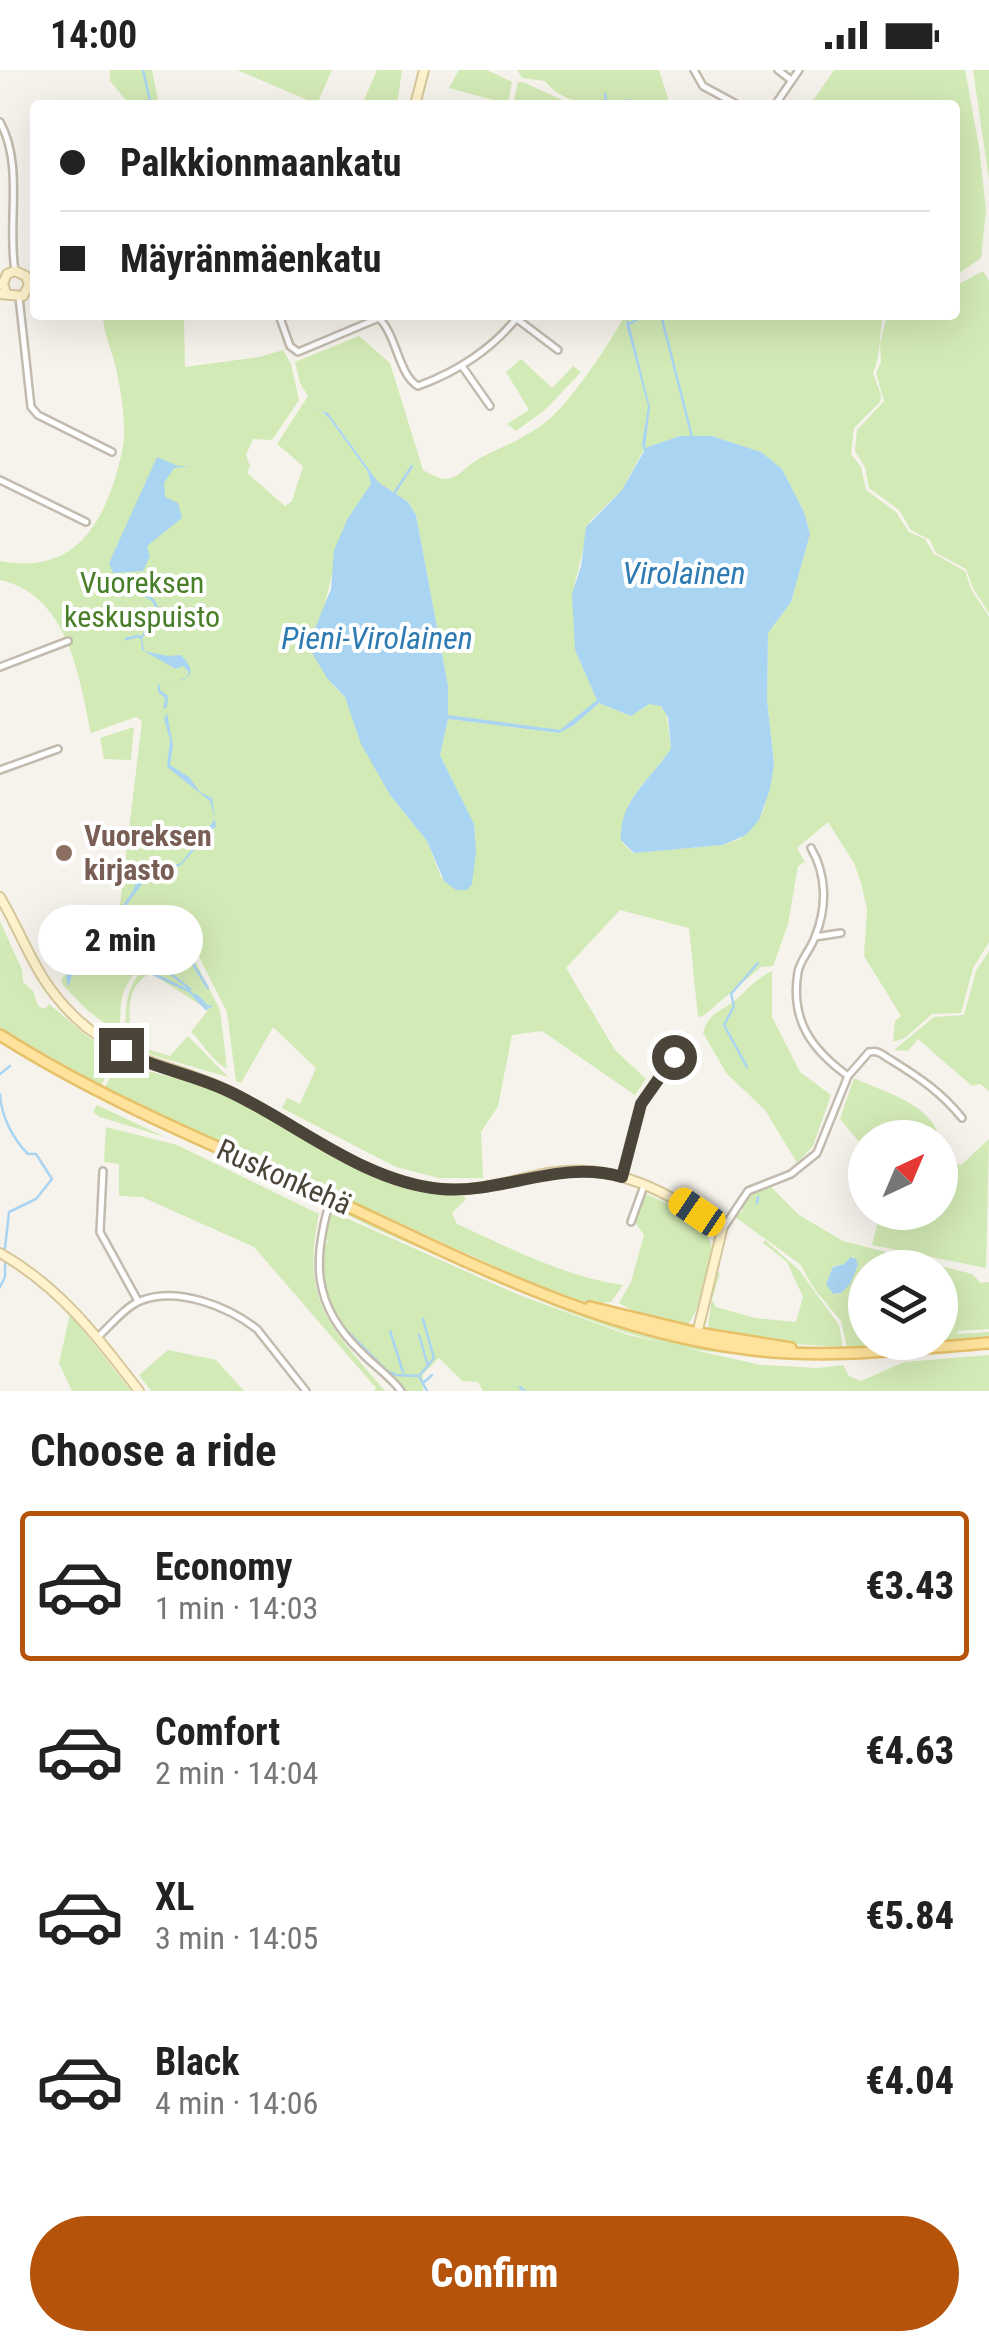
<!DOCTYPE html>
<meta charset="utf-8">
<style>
:root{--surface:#fff;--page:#f6f6f6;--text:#222;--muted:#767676;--line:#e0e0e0;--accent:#b45309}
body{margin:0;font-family:"Roboto Condensed",sans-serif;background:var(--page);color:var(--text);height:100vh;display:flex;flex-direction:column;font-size:38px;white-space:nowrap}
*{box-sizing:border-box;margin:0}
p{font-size:32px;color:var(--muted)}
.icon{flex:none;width:55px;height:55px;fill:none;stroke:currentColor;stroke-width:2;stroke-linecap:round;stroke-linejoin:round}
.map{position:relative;height:1321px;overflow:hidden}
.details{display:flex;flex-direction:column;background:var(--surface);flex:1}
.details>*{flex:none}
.banner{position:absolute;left:30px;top:30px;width:930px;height:220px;border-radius:10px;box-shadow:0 10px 40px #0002;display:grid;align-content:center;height:220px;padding:0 30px;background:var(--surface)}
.needle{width:65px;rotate:44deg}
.fabs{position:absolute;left:848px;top:1050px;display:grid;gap:20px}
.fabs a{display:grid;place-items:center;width:110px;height:110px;border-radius:50%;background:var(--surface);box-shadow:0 10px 40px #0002;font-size:50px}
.end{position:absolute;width:45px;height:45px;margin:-22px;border:12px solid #4b4439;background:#fff;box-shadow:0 0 0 5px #fff}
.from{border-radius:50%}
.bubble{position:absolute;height:70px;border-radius:35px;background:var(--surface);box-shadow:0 10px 40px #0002;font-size:32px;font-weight:800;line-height:70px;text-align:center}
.car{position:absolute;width:30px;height:60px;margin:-30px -15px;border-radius:12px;box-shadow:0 0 8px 2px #0007;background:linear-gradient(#f5c518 24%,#345 0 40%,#f5c518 0 76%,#345 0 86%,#f5c518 0)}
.banner b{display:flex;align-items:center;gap:35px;height:95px;font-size:38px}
.banner b+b{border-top:2px solid var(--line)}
.banner i{width:25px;height:25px;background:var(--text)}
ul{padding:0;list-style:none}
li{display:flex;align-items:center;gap:30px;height:150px;margin:0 20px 15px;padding:0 10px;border:5px solid transparent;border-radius:10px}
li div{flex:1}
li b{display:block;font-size:38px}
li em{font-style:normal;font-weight:800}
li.active{border-color:var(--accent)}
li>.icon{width:90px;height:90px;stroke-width:1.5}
h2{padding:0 30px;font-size:45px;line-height:120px}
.button{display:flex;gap:20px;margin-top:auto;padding:20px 30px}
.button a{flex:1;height:115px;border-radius:60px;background:var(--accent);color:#fff;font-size:40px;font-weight:800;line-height:115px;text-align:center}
.status{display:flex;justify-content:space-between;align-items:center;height:70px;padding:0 50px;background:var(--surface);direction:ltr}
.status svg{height:28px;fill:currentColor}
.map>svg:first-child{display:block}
.green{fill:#d2eab5;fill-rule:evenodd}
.water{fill:#a9d4f2}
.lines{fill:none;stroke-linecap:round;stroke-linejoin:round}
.stream{stroke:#a9d4f2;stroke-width:2.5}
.street-casing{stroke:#c2bbae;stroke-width:10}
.secondary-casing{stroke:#d6c79b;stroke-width:12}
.primary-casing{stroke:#e6c16a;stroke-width:14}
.street{stroke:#fff;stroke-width:5}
.secondary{stroke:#fff3cd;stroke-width:8}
.primary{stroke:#ffe39c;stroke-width:9}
.route{stroke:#4b4439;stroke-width:12}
.education-dot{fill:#8d6e63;stroke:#fff;stroke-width:4}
.labels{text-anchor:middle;stroke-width:8;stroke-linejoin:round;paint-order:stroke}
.park-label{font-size:30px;fill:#4a7f2a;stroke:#fff}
.education-label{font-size:30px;font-weight:bold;fill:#785e54;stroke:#fff;text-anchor:start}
.street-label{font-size:30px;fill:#4b4439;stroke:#fff}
.water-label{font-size:32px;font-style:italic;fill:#2e7ab2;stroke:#fff}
</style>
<div class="status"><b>14:00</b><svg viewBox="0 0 49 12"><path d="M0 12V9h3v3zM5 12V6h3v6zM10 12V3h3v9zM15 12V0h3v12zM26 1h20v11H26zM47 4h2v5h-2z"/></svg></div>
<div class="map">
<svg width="989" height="1321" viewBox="0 0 989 1321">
<rect width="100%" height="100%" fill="#f6f3ec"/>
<path class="green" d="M110,0h42l7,35h-29l-20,-24z
M237,0h95l-15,34z
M377,0h25l-5,35h-35z
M459,0h28l25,12 -4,22 -59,-16z
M517,0h142l11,35c-39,0 -99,10 -125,-24l-23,-3z
M834,0h131l14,77 7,63 -5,48 -26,18v-171h-145z
M973,0h16v110z
M518,12h5l50,23h-60z
M983,201l6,10v332l-16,-25 -7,-19 -30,-16 -6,-13 -19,-10 -12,-20 -30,-22 -4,-21 -10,-16 2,-21 27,-29 -8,-28 5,-11 -1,-18 7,-29h68v-29z
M103,245h81l1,52 74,-10 24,-7 8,14 8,36 -27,40 -19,-1 -7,16 4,11 -3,7 38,33 7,-5 11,-35 -26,-22 31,-48 -8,-13 -5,-21 64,-26 31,27 33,107c34,21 33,0 61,-14 20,-10 43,-19 62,-34 24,-19 64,-79 79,-107h16l-1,6 9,-6h234c-4,19 -2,41 -10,58l8,22 -1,7 -26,26 -3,26 10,13 5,23 30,22 13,20 16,7 9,15 31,17 6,18 18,28v325l-16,26 -12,45 -29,1 -27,24 -12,4 2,-21 6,-5 -37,-60 3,-47 -6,-26 -7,-20 -26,-41 -31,26 8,14 -7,4 -10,58 -15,42 -12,1 -58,49 -5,1 -9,-89 -69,-18 -54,58 49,82 31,29 -11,16 -93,-64 -30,4 -14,71 -17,26 2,46h-44l-43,-11 -114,-59 5,-10 13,6 16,-36 -43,-41 -32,56 -5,-2 -9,-69 -30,-59 -6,-22 -7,13c-23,9 -53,24 -61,50 -4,13 -2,28 -4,40l-32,-24 -24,-25 -2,-5 59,-75 22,-184 -6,-4 -45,16c-12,-58 -23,-138 -91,-153v-19c67,13 99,-27 116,-86 4,-15 9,-30 8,-46 0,-20 -4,-42 -8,-61 -4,-18 -13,-35 -13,-53zM302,336l26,7 50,69 30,20 8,13 32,171v29c14,6 97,19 111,16 14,-4 28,-21 38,-31l-22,-50 -1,-63 16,-66 32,-31 22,-41 36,-13h32l49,16 21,17 22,43 6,22 -19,68 -23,31 -1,67 7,64 -11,48 -23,27 -17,6 -90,8 -11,-11c1,-51 25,-56 49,-94l-5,-36 -8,-8h-9l-18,12 -32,-13 -25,22 -17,8 -109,-14 -8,36 35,74 -3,55 -16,6 -15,-13 -14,-36 -37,-46 -23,-43 -22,-55 -14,-14 -9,-67 21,-87 28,-45 -3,-12 -38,-53 -7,-7z
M521,289l31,29 21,-22 8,6 -35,37 -30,22 -9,-7 22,-14 -23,-38z
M134,657l-3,33 -27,-1 -4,-21z
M0,851l22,49 1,12 10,9 5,15 7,3 4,-5 65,54 -13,28 -101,-58z
M189,879l31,61 7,58c-12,-3 -25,-26 -36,-36l17,-22 -57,-37c-26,14 -22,38 -20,65l16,11 23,7 18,-20 40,41 -76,-22 -25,-15c-6,-50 7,-81 62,-91z
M989,881v140l-9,-7 -8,2 -54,-47 -10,12 -14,-1 40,-33 30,-2 12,-44z
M772,901v46l28,55 31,23 -18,51 -16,17 -32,-53 -38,-36 -24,-41c5,-21 20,-22 35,-35 12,-11 19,-20 34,-27z
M120,990l16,8 74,19 181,96 37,9 35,4 3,3 -14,14 5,11c55,25 108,53 166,61l-12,17 -22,2 -64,-24 -413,-187 -7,-6z
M854,1008c28,14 77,25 85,59l-74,1v11l-25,-30z
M97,1035l68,32 -65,-20 -7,-5z
M106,1057l71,18 142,69c-19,90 12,112 66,177h-11l2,-3 -122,-141 -112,-50 -23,-1v-32l-15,-2z
M989,1069l-3,129 -114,-23 8,-32 60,-1v-56l7,7 14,2z
M770,1116l29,29 44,26 129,33 9,9 8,-1v47l-31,2 -1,3 32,-2v6l-49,4v-74h-75v74l68,1 -86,5 -6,-27 -26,-31 -15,-26 -65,-47 2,-4 6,-1 -1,-10 9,-9zM853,1186l5,10 -19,28h-6l-6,-13 7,-15 10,-2z
M645,1124c22,8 60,26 66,51 3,14 -5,32 -9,46 -4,12 -6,25 -16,35l-44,-10 -23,-13 12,-21 13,-47 -10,-14z
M346,1139l27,16 18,5 195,85 66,19 87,17 2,3c-92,-2 -201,-53 -284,-90 -40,-18 -81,-33 -119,-54z
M335,1143l184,82 109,40 133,30 57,3 25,-3 6,11 12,5 43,-19 85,-7v36h-506l-5,-9 -16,-1 -23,-23 -16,16v17h-19c-44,-56 -87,-63 -81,-146l5,-3 -4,-5 5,-20z
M765,1170l34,30 40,55 4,22 -68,-4 -64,-12 -3,-4 7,-55 5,1 -8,27 4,7 39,11 41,4 7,-25 -16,-35 -24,-19z
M70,1244l61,77h-59l-13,-28z
M168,1280l48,10 28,31h-93l-12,-16z"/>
<path class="water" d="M628,249l22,88 -5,41 35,-12h32l49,16 21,17 22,43 6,22 -19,68 -23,31 -1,67 7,64 -4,25 -11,31 -13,15 -23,10 -89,8 -13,-13c-2,-41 31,-61 50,-92l-3,-31 -7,-11 -12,-2 -18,12 -32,-13 -25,22 -15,8 -111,-14 -8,36 34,69 2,28 -4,32 -5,6h-11l-12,-9 -17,-40 -37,-46 -29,-51 -16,-47 -18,-19 -16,-27 1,-15 19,-47 3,-39 14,-32 23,-34 -3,-12 -38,-53 -7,-7 -21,-6 26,7 50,69 30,20 8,13 32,171v29l112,15 37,-30 -22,-50 -3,-56 9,-28 5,-39 36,-37 22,-39 -2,-7 6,-38 -22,-82z
M157,387l21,9h13l-17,2 -10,15 1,14 13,6 4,15 -35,28 3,10 -7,15 -30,2 -4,-10z
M135,509l4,12 15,8 6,11 -3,10 -15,18 2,13 24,5 13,-1c25,26 -5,24 -21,30v5l8,6 -1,11 -4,2 2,-11 -7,-6v-7l27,-6 4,-7 -6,-6 -7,3 -34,-19 -1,-13 16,-27 -6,-10 -29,-13z
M167,643l6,33 -3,19 19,12 11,15 12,6 4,28 -35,39 -38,18 -40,53 -9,17 -22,23 -4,11 -2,-11 25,-26 42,-59 5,-15 43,-13 34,-44 -5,-18 -43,-34 3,-27 -6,-21z
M851,1187l5,2 2,6 -8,19 -9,9 -8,1 -7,-10 7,-17 11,-3z"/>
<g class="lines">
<path class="stream" d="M143,0l8,35
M605,24l2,11
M627,30l1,5
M661,245l31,122
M629,254l16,-9
M395,422l17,-26
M126,569l12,-3 3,2
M91,883l46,16
M167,892l4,12 19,15
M208,918l-17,-27 -32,1 -12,9 42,20 17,18 5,-3
M196,925l12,12
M747,997l-23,-42 10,-19 -3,-12 27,-31
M0,1004l10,-8
M0,1024c1,22 13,45 28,60h8l16,25 -16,20 -27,13 -4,36
M757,1133l1,-6
M0,1217l5,-10v-13
M423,1249l11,39 -15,18 8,15
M342,1256l44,44 10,5 23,1
M390,1261l13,41
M419,1265l9,31
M423,1313l9,-8
M520,1317l4,4"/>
<defs>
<path id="street" d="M694,0l9,16 35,19
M778,0l13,10
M775,35l24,-35
M0,52c24,44 7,101 15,149
M19,227l12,110 7,8 74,37
M279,245l11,31 8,6 81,-34c18,18 20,58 39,68 39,-14 76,-38 101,-71
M517,249l41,31
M462,296l28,40
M0,410l86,42
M0,597l68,-26
M0,700l58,-21
M811,778c16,27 16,60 4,89 -4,12 -15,23 -17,35 -8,48 13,77 50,104
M815,867l26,-4
M103,1101l-3,61 38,69
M622,1107l19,-73 34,-47
M331,1128c-19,62 -19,107 30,154 13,14 29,24 40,39
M631,1152l13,-36
M722,1160l26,-39 43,-17 26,-21 31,-77 21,-24c11,-2 13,3 22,8 29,18 50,32 71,58
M98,1267c12,-11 27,-30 42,-36 37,-15 87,5 117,28l49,62"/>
<path id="secondary" d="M415,35l9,-35
M0,224l23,2 6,-11 -3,-9 -11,-5 -8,3 -4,9 3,10
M0,827c27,46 35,82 76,121 50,47 99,46 155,74 68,34 135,91 212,97 36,3 70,-9 105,-16 67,-12 122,20 174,57l-25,104
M0,1183c60,34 98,84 139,138"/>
<path id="primary" d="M0,965c99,63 207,107 313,155 139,64 280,140 433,159 80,11 163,0 243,-6
M590,1237l108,26 93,15"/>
</defs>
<use href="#street" class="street-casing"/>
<use href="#secondary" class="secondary-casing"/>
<use href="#primary" class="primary-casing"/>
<use href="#street" class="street"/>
<use href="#secondary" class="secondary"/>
<use href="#primary" class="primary"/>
</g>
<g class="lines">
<path class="route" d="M121,980c34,19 72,24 107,41 69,32 135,91 213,98 62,5 118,-30 181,-12l19,-73 33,-47"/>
</g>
<circle class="education-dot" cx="64" cy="783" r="10"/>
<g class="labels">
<g class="park-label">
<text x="142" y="523">Vuoreksen<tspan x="142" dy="34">keskuspuisto</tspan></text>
</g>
<g class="education-label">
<text x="84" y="776">Vuoreksen<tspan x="84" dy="34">kirjasto</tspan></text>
</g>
<g class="street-label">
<text transform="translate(284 1107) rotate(24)" y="10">Ruskonkehä</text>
</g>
<g class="water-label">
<text x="684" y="514">Virolainen</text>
<text x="377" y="579">Pieni-Virolainen</text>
</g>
</g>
</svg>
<div class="fabs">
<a><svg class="needle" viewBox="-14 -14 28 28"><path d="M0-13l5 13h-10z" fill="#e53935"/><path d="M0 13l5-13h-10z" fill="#767676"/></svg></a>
<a><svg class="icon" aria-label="layers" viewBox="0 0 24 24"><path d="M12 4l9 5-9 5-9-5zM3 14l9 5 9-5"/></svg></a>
</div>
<i class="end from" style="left:674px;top:987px"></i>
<i class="end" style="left:121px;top:980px"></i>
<div class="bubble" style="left:38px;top:835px;width:165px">2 min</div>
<i class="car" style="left:697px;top:1142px;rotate:304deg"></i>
<div class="banner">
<b><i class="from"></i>Palkkionmaankatu</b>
<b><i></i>Mäyränmäenkatu</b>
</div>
</div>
<section class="details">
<h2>Choose a ride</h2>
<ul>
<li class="active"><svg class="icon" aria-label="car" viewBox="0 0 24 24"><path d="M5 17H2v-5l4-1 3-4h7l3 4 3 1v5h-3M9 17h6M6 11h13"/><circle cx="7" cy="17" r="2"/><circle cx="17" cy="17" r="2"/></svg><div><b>Economy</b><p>1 min · 14:03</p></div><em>€3.43</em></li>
<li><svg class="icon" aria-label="car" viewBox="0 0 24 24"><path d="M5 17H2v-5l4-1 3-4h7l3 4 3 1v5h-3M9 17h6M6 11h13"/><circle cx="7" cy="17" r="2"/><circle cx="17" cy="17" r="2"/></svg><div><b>Comfort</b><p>2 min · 14:04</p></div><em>€4.63</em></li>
<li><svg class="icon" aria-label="car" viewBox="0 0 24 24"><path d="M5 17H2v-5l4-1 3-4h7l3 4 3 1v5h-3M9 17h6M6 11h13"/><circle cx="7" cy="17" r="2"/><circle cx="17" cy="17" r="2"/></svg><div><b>XL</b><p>3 min · 14:05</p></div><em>€5.84</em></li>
<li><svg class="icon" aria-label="car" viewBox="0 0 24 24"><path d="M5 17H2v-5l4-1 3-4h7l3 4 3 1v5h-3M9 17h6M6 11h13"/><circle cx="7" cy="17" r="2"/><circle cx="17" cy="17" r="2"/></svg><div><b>Black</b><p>4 min · 14:06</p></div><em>€4.04</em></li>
</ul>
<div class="button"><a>Confirm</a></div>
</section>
